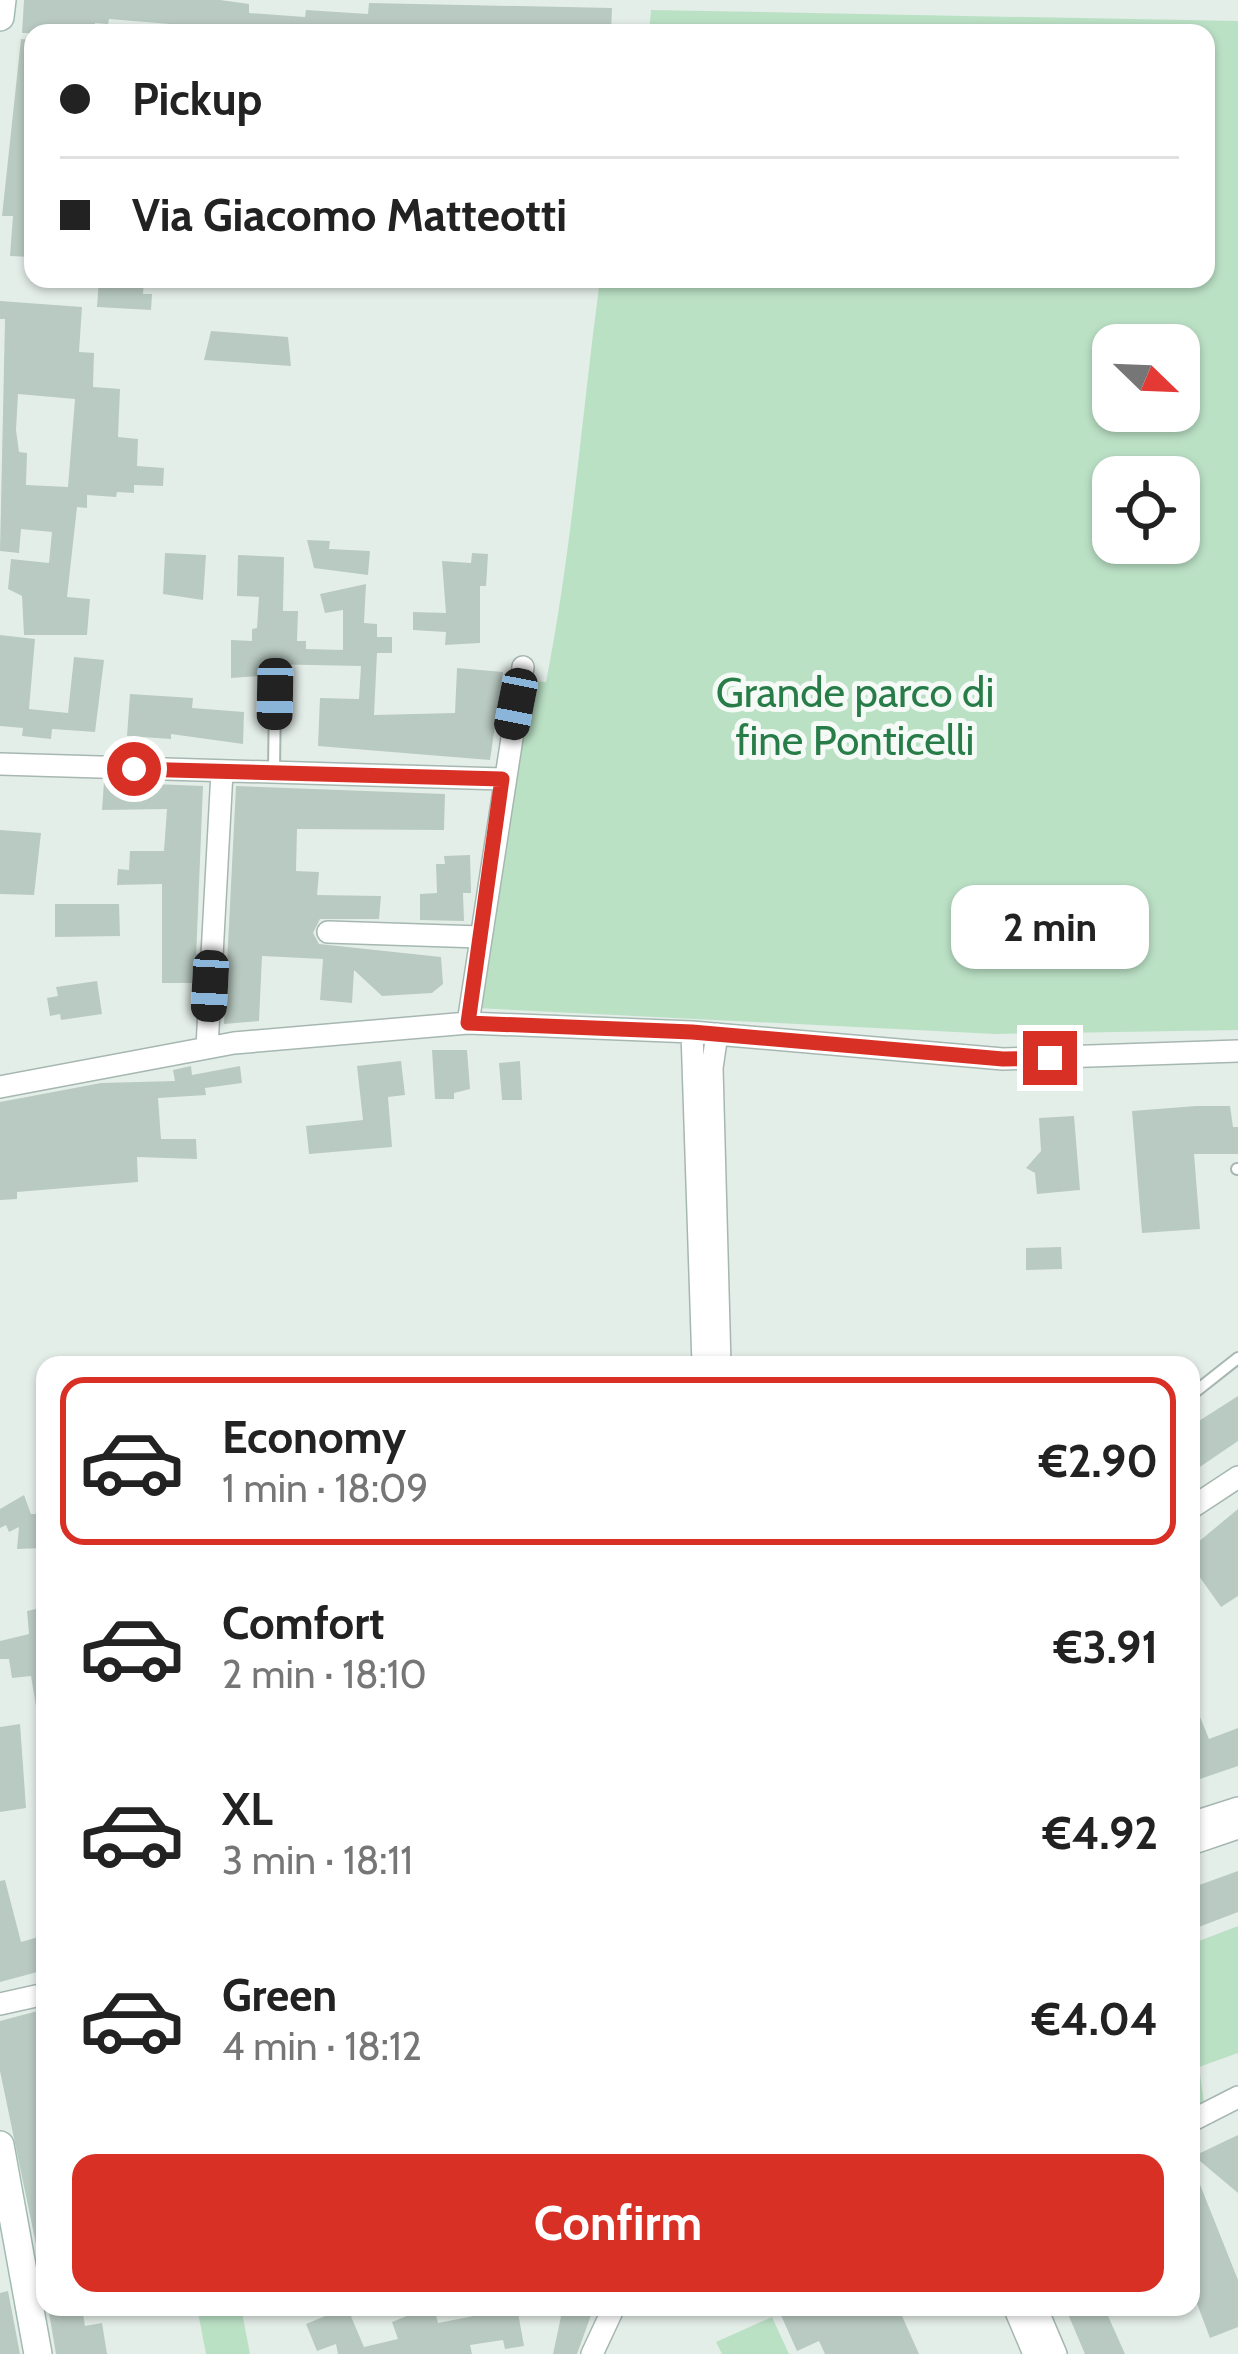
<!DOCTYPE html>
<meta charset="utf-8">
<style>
:root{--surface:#fff;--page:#f6f6f6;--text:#222;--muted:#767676;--line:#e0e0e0;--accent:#d93025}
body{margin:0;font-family:Cabin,sans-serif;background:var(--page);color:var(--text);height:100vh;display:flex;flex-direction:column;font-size:45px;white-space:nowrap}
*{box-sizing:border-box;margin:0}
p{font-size:39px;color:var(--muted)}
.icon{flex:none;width:66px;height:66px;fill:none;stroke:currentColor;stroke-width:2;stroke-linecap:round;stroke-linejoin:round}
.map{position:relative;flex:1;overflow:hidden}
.panel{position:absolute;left:36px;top:1356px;width:1164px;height:960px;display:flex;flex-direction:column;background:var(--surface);border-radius:24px;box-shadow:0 3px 9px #0004}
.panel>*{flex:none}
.hud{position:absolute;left:24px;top:24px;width:1191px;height:264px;border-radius:24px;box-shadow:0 3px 9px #0004;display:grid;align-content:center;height:264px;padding:0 36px;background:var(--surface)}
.needle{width:78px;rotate:113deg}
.fabs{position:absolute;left:1092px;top:324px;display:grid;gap:24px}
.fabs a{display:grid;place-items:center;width:108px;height:108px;border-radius:24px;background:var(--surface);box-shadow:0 3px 9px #0004;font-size:60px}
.end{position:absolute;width:54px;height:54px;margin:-27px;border:15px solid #d93025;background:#fff;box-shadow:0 0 0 6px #fff}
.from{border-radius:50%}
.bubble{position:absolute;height:84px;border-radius:24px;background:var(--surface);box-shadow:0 3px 9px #0004;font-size:39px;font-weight:700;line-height:84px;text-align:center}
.car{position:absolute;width:36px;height:72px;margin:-36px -18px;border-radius:15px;box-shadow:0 0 9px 3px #0007;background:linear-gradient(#222 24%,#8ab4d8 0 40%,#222 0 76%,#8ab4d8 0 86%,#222 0)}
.hud b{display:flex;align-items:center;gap:42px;height:114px;font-size:45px}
.hud b+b{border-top:3px solid var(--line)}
.hud i{width:30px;height:30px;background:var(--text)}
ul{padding:21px 0 0;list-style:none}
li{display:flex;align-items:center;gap:36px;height:168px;margin:0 24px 18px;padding:0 12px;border:6px solid transparent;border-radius:24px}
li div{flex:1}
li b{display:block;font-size:45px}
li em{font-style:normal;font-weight:700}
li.active{border-color:var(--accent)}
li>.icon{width:108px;height:108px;stroke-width:1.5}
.cta{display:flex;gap:24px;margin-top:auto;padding:24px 36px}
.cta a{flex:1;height:138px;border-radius:24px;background:var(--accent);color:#fff;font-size:48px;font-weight:700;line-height:138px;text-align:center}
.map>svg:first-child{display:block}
.green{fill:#bbe1c5;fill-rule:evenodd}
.building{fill:#b9cac2;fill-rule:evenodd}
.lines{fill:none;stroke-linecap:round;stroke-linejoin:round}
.service-casing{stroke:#a6b7b1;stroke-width:14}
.minor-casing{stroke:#a6b7b1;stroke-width:24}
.secondary-casing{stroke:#a1bbb2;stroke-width:30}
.service{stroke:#fff;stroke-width:10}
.minor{stroke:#fff;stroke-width:21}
.secondary{stroke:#fff;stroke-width:27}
.route{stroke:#d93025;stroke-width:15}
.labels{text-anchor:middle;stroke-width:10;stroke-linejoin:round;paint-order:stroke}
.park-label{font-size:42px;fill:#287c48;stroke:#f5faf7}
</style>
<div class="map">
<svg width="1238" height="2354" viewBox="0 0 1238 2354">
<rect width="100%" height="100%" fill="#e4eee9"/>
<path class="green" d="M651,10l587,11v1009l-243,4 -520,-26 54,-327 17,1c26,-132 36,-269 54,-403h606v-246h-557zM1113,345h66v66h-66zM1113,477h66v66h-66z
M1238,1926v127l-39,14 5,36 -13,4v-163z
M197,2307h44l9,47h-44z
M772,2317l17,37h-67l-6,-12z"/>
<path class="building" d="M24,0h196l29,4v9l56,4 1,-7 62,4 1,-11 243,5 -1,25h-393l-12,-6 -97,-8 -1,5 -13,-1 -1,10h-72z
M21,39l12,1v217l-23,-1 3,-40h-11z
M99,279h45l-1,15h9l-1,16 -54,-3z
M0,301l82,6 -3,45 15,1 -1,34 27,2 -2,48 20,2 -1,27 27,2 -1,18 -29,-1v8l-17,-1 -1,5 -29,-2v13l-10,-1 -10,90 23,2 -3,36h-63l-2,-39 -14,-7 3,-30 38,4 3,-31 -31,-3 -2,24 -19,-2 5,-232h-5zM18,394l57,5 -7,88 -42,-2 1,-32 -8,-1 -3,-22z
M211,331l77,6 3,29 -87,-6z
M307,540l23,1 -1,8 41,2 -2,24 -54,-7z
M165,553l41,2 -3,45 -40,-6z
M472,553l16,1 -2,32h-6v57l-35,2 1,-13 -33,-2v-18l33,1 -4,-52 29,2z
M238,555l46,2 -1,54h15l-1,30h9v8l37,1v-40l-18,3 -5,-19 46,-10 -2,39 13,1v13h15v16h-15l-3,62 81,-2 2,-45 46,4 -13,88 -172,-14 2,-48 39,1 2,-33 -100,-2v12l-30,2v-38l21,1v-12l5,-1 2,-31 -22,-1z
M0,635l35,4 -6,70 39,4 6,-56 30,3 -9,72 -43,-3 -1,10 -29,-3 1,-8 -23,-2z
M130,694l63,4 -1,10 52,4 -1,32 -72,-10v5l-44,-3z
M104,782l99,4 -8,197h-33v-99l-45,1 1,-16 11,1 1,-19h34l3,-42 -65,1z
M236,786l209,8 -1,36 -147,-1 -1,42 23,1 -2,23 64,1 -2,23h-59l-7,14 6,11 122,13 2,27 -11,9 -50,3 -28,-26 -2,33 -32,-3 3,-41 -61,-3 -3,65 -35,3z
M0,830l41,3 -7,62 -34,-1z
M470,855l1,38h-8l1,28 -44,-1v-26l17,-1 -1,-29h9l-1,-8z
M55,904h64l1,32 -65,1z
M97,981l5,33 -41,6 -1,-6 -10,2 -3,-18 11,-2 -2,-9z
M432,1050h35l3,39 -16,4v6h-19z
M401,1061l4,34 -17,2 4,50 -83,7 -3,-28 57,-6 -6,-54z
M520,1061l2,39h-20l-3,-37z
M191,1066l1,9 48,-9 2,17 -37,5 1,7 -48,3 3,41h35l1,20 -60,-2 1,25 -121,10v7l-17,1v-98l101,-19 74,-2 -2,-11z
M1196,1106h34l3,21h5v27h-44l6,75 -58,4 -10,-122z
M1074,1116l6,74 -43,4 -2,-21 -9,-5 15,-17 -2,-33z
M1061,1247l1,22 -36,1v-22z
M1238,1396v45l-47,32v-47z
M24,1495l7,19h14l-1,34 -27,1 2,-22 -10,5 -3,-7 -6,3v-19z
M1238,1509v87l-17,11 -30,-42v-17z
M45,1607v99h-9l-5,-30 -19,2 -3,-19h-9v-18l29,-7 -2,-23z
M1191,1695l18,44 29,-11v38l-47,16z
M20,1724l6,84 -26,4v-85z
M1238,1871v41l-47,18v-42z
M5,1880l16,62 24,-7v35l-45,12v-101z
M45,2009v239l-8,1 -37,-178v-50z
M1238,2135v58l-44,-37z
M1191,2162l47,118v47l-28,11 -19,-50v-15l7,-3 -7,-19z
M8,2291l12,63h-20v-61z
M48,2307h34l3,19 17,-3 5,31h-51z
M347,2307l17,40 34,-8 -6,-17 37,-15h5l4,16 46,-9 -1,-7h34l7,39 -19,3 -2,-9 -33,5 2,9h-134l-2,-10 -19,7 -11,-27z
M563,2307h31l-17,47h-24z
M793,2307h105l21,47h-94l-6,-13 -22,10 -17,-38z
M1065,2307h39l21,47h-40z"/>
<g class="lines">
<defs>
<path id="service" d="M274,771l1,-76
M1237,1169h1
M1191,1395l47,-37"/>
<path id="minor" d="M0,764l502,15
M328,932l152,5
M468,1023l55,-356
M692,1032l11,333
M717,1034l-5,34 8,297
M207,1047l15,-275
M0,1087l234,-44 234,-20 224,9 311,27 235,-8
M1191,1508l47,-31
M1191,1823l47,-15
M1191,1844l47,-16
M0,2004l45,-10
M1191,2121l47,-24
M1014,2307l20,47
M1036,2307l20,47
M592,2354l22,-47"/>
<path id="secondary" d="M0,17l2,-17
M0,2145l38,209"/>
</defs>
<use href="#service" class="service-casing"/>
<use href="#minor" class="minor-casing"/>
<use href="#secondary" class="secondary-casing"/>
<use href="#service" class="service"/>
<use href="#minor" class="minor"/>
<use href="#secondary" class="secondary"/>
</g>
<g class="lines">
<path class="route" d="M134,769l368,10 -34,244 224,9 311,27 47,-1"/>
</g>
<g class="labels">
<g class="park-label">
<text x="855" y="707">Grande parco di<tspan x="855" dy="48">fine Ponticelli</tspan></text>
</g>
</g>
</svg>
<div class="fabs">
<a><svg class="needle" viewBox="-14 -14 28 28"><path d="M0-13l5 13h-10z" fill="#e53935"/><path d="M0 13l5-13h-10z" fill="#767676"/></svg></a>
<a><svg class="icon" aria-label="locate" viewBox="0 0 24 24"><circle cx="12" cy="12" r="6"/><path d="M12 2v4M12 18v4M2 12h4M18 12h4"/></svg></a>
</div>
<i class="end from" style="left:134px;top:769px"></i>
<i class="end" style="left:1050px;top:1058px"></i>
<div class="bubble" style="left:951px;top:885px;width:198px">2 min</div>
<i class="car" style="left:275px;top:694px;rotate:181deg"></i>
<i class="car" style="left:516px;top:704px;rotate:191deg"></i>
<i class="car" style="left:210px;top:986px;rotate:183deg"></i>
<div class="hud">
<b><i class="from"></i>Pickup</b>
<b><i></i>Via Giacomo Matteotti</b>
</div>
<section class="panel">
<ul>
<li class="active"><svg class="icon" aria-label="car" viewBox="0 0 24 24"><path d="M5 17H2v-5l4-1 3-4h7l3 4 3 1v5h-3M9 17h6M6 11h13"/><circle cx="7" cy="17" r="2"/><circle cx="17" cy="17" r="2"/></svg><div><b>Economy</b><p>1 min · 18:09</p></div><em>€2.90</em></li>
<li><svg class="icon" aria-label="car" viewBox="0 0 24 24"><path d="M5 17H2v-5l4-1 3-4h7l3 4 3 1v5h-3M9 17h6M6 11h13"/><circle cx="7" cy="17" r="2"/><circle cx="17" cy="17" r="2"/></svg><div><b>Comfort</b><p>2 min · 18:10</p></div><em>€3.91</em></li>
<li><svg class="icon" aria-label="car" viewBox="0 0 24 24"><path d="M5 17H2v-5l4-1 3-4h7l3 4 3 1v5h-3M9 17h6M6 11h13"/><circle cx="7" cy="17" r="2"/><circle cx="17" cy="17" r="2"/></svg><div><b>XL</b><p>3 min · 18:11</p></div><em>€4.92</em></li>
<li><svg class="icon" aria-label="car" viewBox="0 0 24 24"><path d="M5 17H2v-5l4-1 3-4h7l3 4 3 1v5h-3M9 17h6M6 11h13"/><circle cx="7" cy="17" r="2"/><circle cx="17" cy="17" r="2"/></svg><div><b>Green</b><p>4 min · 18:12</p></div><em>€4.04</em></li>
</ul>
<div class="cta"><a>Confirm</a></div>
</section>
</div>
